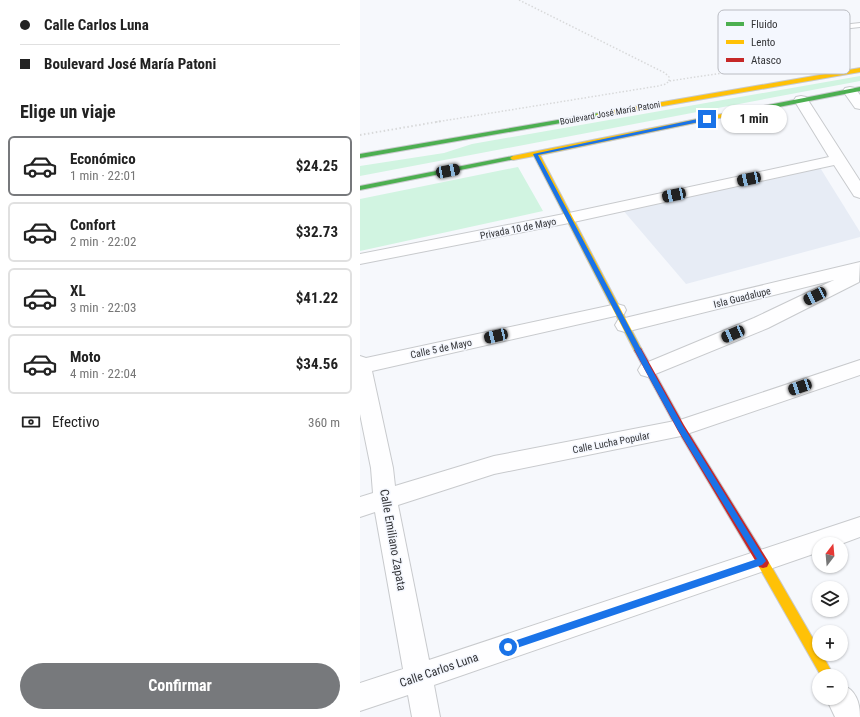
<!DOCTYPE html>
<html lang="es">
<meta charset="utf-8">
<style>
:root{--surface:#fff;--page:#f6f6f6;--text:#222;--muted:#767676;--line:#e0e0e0;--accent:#77797c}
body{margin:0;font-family:"Roboto Condensed",sans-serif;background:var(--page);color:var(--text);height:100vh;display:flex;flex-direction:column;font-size:15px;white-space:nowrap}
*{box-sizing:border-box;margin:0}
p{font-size:13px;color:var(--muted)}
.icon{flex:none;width:22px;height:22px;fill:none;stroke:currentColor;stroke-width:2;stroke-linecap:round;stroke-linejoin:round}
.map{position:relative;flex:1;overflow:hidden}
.drawer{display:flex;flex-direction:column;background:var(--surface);width:360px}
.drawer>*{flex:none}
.banner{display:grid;align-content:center;height:88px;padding:0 20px;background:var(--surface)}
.needle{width:26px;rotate:16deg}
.controls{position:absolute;left:452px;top:537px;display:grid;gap:8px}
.controls a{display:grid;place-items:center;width:36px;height:36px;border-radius:50%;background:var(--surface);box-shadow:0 1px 3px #0004;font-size:20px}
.end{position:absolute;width:18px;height:18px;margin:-9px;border:5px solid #1a73e8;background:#fff;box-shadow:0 0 0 2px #fff}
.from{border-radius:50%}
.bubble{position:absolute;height:28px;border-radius:14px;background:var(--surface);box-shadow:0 1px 3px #0004;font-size:13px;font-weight:700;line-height:28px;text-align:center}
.car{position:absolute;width:12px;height:24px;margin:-12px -6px;border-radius:5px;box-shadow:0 0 3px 1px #0007;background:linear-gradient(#222 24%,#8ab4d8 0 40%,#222 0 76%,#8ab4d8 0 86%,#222 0)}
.banner b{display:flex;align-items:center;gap:14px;height:38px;font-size:15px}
.banner b+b{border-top:1px solid var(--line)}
.banner i{width:10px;height:10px;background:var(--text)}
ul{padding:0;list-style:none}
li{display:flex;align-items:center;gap:12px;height:60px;margin:0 8px 6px;padding:0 12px;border:2px solid var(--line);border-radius:6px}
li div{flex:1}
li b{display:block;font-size:15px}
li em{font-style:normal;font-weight:700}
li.on{border-color:var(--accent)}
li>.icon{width:36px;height:36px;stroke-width:1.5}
h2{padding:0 20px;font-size:18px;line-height:48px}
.pay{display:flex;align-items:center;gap:10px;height:44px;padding:0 20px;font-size:15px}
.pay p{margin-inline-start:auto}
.button{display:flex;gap:8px;margin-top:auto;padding:8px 20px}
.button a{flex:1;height:46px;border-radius:24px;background:var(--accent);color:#fff;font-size:16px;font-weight:700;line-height:46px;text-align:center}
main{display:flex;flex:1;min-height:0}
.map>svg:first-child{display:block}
.built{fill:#e7ecf5}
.green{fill:#d1f4e1}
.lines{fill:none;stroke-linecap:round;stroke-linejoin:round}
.lane-casing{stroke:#c8cacd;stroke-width:2}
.street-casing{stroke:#c8cacd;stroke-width:2}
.fast-casing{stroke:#c8cacd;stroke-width:2}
.slow-casing{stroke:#c8cacd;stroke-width:2}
.jam-casing{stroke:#c8cacd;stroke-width:2}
.path-far1{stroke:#d8d9da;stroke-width:1.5;stroke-dasharray:1.5 2;stroke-linecap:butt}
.path{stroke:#d8d9da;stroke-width:2;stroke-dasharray:1.5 2.5;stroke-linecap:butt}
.lane{fill:#fefeff;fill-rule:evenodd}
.street{fill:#fefeff;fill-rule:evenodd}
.fast{fill:#4caf50;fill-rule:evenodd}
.slow{fill:#ffc107;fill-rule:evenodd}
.jam{fill:#c62828;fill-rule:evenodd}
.route{fill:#1a73e8}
.labels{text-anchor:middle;stroke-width:3;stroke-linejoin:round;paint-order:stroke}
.far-street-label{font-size:9px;fill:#333437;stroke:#f4f7fe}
.street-label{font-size:10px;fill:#333437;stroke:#f4f7fe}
.near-street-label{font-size:12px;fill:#333437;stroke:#f4f7fe}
.key{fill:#f4f7fe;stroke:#babcc2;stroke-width:1}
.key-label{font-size:11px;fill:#333437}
</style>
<main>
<section class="drawer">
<div class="banner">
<b><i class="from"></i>Calle Carlos Luna</b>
<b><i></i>Boulevard José María Patoni</b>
</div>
<h2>Elige un viaje</h2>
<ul>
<li class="on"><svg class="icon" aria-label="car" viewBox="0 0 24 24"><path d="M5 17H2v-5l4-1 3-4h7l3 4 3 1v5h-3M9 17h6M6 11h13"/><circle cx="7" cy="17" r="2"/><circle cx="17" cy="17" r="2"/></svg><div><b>Económico</b><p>1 min · 22:01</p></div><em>$24.25</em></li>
<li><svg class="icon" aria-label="car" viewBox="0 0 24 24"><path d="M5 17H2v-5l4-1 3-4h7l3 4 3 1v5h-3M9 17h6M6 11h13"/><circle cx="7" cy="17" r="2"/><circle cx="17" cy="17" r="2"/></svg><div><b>Confort</b><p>2 min · 22:02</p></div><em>$32.73</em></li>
<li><svg class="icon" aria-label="car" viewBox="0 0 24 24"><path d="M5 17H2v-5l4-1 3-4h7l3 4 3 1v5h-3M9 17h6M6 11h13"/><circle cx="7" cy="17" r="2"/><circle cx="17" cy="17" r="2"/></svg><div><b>XL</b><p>3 min · 22:03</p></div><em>$41.22</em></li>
<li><svg class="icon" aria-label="car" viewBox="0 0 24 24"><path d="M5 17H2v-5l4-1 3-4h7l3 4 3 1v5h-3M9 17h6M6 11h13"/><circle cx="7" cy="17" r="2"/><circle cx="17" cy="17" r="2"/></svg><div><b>Moto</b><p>4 min · 22:04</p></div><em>$34.56</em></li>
</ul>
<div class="pay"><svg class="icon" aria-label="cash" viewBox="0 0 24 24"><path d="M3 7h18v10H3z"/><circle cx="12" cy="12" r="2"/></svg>Efectivo<p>360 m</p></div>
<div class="button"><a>Confirmar</a></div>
</section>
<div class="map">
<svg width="500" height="717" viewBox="0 0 500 717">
<rect width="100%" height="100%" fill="#f6f8fc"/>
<path class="built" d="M459,166l41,66v5l-174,47 -64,-75z"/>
<path class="green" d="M500,76v5l-500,95v-10l84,-13 28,-9z
M158,167l25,44 -183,40v-52z"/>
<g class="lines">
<defs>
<path id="lane" d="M500,23v4l-98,11 -38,7 -3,-2 41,-9z"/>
<path id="street" d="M490,87l5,1 5,7v14l-5,-1 -12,-17 2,-3z
M441,96l5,1 54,84v17l-6,-2 -20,-31 -265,58 -209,41v-10l209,-41 260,-56 -35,-57 2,-3z
M500,262l-1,20 -91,46 -120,49 -7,-2 -3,-5 3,-5 113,-47 80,-38 -209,52 -7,-2 -3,-5 3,-5 7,-2z
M257,304l7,2 2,4 -2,4 -252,57 21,97 2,18 99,-30 186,-36 180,-60v15l-179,61 -187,38 -96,31 31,155 431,-143v20l-19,7h-22v8l-385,133 6,32h-28l-4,-22 -48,16v-28l43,-14 -28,-157 -15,5v-20l13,-4 -2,-25 -11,-54v-58l6,2z
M481,684c15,6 19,18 19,33h-25l-9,-19h15z"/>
<path id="fast" d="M500,87v4l-133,26 -3,-2 3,-2z
M239,113l3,2 -1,1 -241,42v-4z
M153,156l3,2 -1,1 -155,31v-4z"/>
<path id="slow" d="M500,68v4l-261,45 -3,-2 3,-2z
M367,113l2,1v2l-189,39 102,195 -4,3 -3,-1 -101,-196 -21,4 -3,-2 3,-2z
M403,558l4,1 52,90v5h3l12,22h-13l-62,-109 -2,-4 2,-4z"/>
<path id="jam" d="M278,347l3,1 43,77 83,134 2,4 -2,4 -4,1 -4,-1 -81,-136 -44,-81z"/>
</defs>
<use href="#lane" class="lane-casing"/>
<use href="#street" class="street-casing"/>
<use href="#fast" class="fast-casing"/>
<use href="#slow" class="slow-casing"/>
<use href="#jam" class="jam-casing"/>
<path class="path-far1" d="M159,0l146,73 4,4v4
M76,122l222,-36 8,-2 3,-3 128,-19"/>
<path class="path" d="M0,135l82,-14"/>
<use href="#lane" class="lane"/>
<use href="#street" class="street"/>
<use href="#fast" class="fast"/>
<use href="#slow" class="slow"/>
<use href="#jam" class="jam"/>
</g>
<path class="route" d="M347,117l2,3 -171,35 114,215 31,56 83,135 -4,4 -254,86 -4,-1 -1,-3 1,-3 4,-1 249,-84 -79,-129 -33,-60 -112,-216z"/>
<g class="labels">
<g class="far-street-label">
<text transform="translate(250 113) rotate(-10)" y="3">Boulevard José María Patoni</text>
</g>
<g class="street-label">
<text transform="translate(158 228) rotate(-11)" y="4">Privada 10 de Mayo</text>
<text transform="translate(382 297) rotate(-14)" y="4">Isla Guadalupe</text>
<text transform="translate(81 348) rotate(-12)" y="4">Calle 5 de Mayo</text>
<text transform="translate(251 442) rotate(-11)" y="4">Calle Lucha Popular</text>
</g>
<g class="near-street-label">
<text transform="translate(33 540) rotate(80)" y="4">Calle Emiliano Zapata</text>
<text transform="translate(79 670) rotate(-19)" y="4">Calle Carlos Luna</text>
</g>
</g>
<rect x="358" y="10" width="132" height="64" rx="6" class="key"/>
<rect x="366" y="22" width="18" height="4" fill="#4caf50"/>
<rect x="366" y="40" width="18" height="4" fill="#ffc107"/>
<rect x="366" y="58" width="18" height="4" fill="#c62828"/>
<g class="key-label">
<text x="391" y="28">Fluido</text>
<text x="391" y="46">Lento</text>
<text x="391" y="64">Atasco</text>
</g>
</svg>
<div class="controls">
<a><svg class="needle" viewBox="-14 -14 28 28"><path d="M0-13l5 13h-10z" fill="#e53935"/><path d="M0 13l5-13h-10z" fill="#767676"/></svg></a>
<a><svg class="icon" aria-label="layers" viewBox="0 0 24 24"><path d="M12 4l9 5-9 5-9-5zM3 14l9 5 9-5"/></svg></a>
<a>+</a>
<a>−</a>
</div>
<i class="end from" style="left:148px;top:647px"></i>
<i class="end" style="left:347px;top:119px"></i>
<div class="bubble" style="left:361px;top:105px;width:66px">1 min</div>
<i class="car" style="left:88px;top:171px;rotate:79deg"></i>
<i class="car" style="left:389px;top:179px;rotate:258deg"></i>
<i class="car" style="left:314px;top:195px;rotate:258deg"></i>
<i class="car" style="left:455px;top:296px;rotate:244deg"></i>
<i class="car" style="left:373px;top:334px;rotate:247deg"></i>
<i class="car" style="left:136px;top:336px;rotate:257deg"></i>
<i class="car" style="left:440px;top:387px;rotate:251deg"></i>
</div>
</main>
